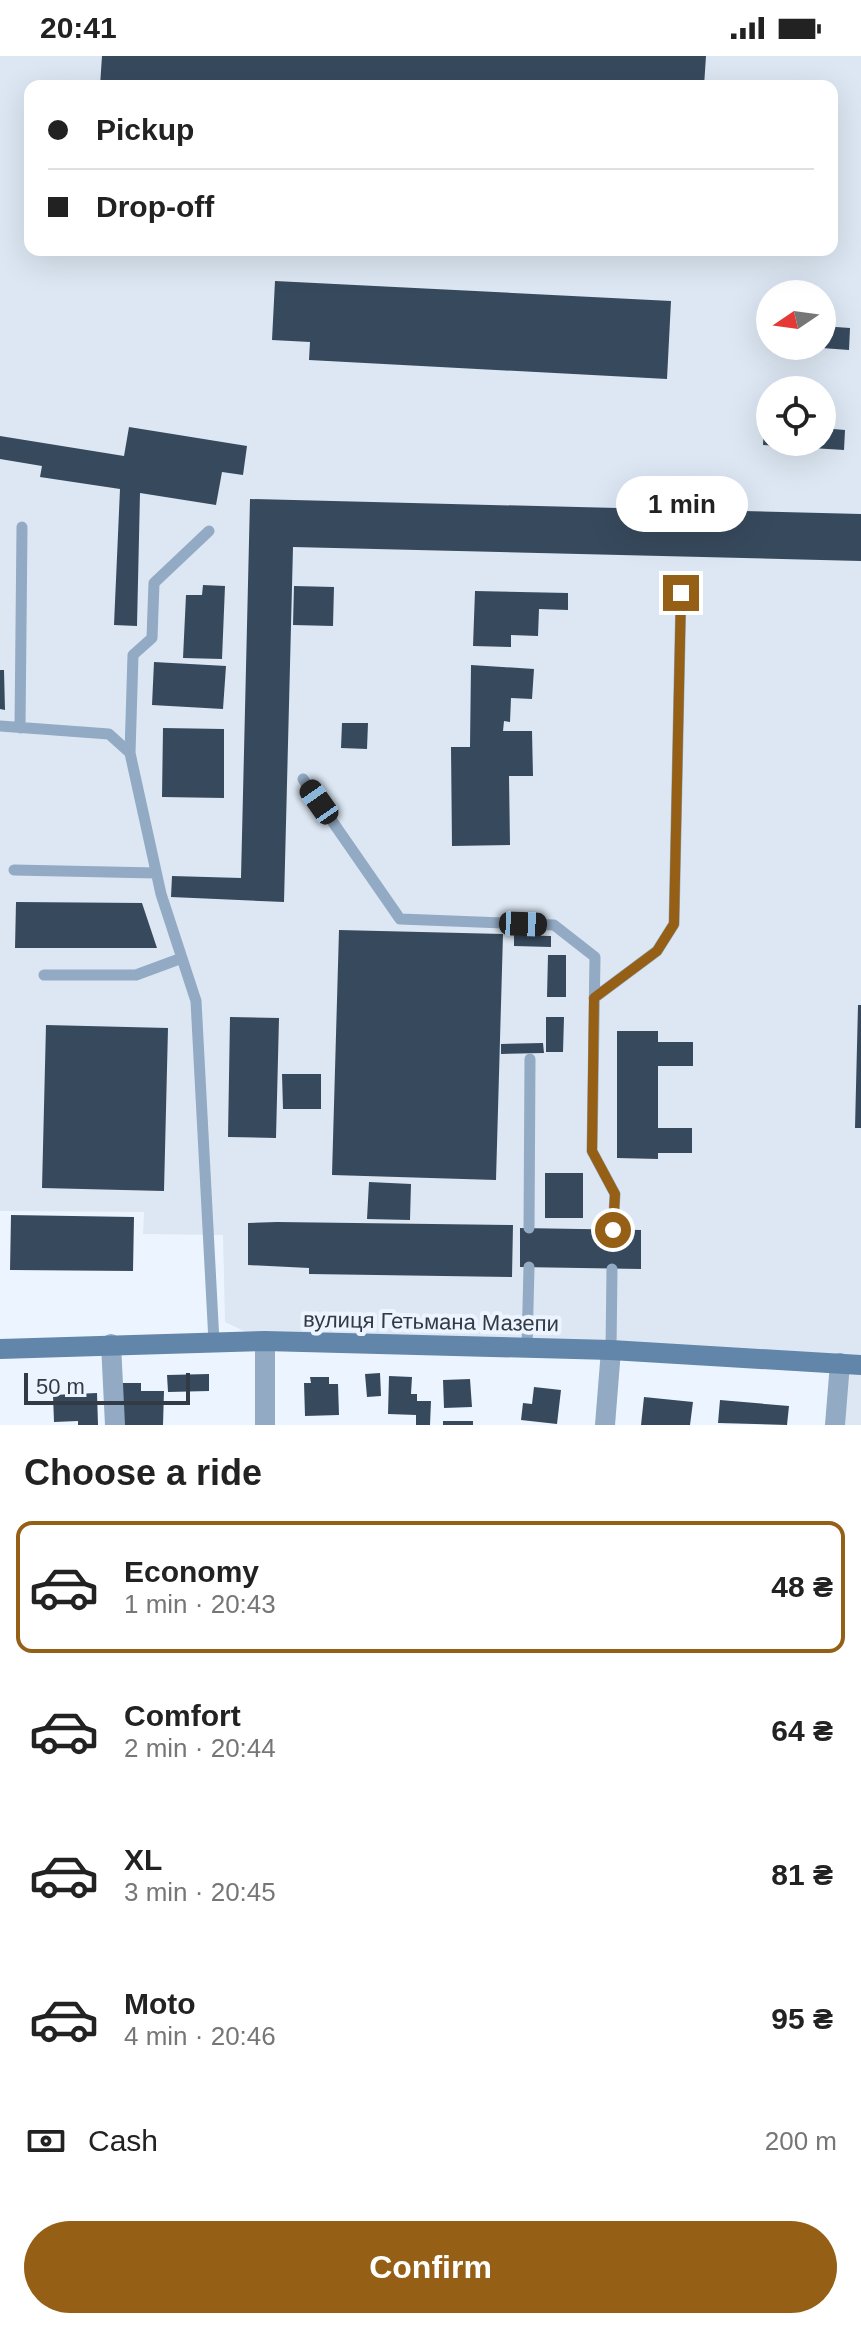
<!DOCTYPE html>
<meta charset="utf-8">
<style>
:root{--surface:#fff;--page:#f2f2f2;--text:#222;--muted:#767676;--line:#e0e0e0;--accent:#956016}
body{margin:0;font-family:Arial,sans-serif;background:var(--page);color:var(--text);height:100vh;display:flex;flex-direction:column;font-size:30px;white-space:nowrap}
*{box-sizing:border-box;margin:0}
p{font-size:26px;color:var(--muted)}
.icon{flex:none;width:44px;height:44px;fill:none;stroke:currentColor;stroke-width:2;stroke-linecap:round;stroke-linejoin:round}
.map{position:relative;height:1369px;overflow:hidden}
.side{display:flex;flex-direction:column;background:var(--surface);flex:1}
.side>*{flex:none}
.guide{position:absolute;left:24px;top:24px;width:814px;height:176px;border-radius:16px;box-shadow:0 8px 32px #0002;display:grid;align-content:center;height:176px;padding:0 24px;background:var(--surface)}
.needle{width:52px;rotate:257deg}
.controls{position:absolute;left:756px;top:224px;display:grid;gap:16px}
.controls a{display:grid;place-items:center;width:80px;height:80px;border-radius:50%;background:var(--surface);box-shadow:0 8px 32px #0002;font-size:40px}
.scale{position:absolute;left:24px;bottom:20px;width:166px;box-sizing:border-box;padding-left:8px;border:4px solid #323b45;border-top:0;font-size:22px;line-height:28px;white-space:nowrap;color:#323b45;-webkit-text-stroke:6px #ecf5ff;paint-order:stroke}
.end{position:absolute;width:36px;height:36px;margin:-18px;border:10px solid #956016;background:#fff;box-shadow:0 0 0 4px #fff}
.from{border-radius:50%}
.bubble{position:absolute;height:56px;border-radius:28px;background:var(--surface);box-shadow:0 8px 32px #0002;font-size:26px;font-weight:700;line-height:56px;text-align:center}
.car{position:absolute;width:24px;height:48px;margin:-24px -12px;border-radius:10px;box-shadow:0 0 6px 2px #0007;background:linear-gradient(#222 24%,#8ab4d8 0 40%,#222 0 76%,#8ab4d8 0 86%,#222 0)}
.guide b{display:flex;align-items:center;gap:28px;height:76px;font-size:30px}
.guide b+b{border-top:2px solid var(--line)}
.guide i{width:20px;height:20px;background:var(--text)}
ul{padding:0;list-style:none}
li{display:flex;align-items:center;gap:24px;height:132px;margin:0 16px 12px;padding:0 8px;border:4px solid transparent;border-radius:16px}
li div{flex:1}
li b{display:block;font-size:30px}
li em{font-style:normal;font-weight:700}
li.active{border-color:var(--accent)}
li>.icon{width:72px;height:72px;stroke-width:1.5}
h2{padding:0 24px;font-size:36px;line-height:96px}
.pay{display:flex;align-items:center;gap:20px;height:88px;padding:0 24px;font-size:30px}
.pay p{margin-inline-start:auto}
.action{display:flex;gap:16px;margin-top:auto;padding:16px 24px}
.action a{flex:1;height:92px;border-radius:48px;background:var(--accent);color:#fff;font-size:32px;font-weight:700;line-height:92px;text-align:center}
.status{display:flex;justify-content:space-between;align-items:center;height:56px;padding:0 40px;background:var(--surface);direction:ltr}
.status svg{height:22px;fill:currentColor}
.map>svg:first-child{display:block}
.built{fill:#dce7f3;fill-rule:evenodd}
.building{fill:#374a5d}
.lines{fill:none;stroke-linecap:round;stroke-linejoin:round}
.lane{stroke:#92aac3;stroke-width:11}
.street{stroke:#92aac3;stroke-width:20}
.secondary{stroke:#6286aa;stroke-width:20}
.route{stroke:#956016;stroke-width:10}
.labels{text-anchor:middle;stroke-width:8;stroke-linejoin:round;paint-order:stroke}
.street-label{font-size:22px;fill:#323b45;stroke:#ecf5ff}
</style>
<div class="status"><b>20:41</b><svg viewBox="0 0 49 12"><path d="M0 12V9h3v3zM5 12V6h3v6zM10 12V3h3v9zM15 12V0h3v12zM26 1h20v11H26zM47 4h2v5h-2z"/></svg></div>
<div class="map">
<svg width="861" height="1369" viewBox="0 0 861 1369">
<rect width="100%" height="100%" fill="#ecf5ff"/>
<path class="built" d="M0,0h861v1369h-26l5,-62 -575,-22 -40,-19 -2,-87 -80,-1 1,-22 -144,-1zM30,30h802v164h-802zM770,238h52v52h-52zM770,334h52v52h-52z"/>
<path class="building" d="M102,0h604l-2,30h-604z
M275,225l396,20 -4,78 -358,-19 1,-18 -38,-2z
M822,270l28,2 -1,22 -27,-2z
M764,368l6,1v17h52v-14l23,2 -1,20 -81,-5z
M129,371l118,19 -4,29 -21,-3 -6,33 -76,-12 -3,133 -23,-1 6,-136 -80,-12 2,-11 -42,-7v-23l124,20z
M250,443l611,15v47l-568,-14 -9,355 -113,-5 1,-21 69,2z
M203,529l22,1 -3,73 -39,-1 3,-63h16z
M294,530l40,1 -1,39 -40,-1z
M475,535l93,2v17l-29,-1 -1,27 -27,-1v12l-38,-1z
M154,606l72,4 -3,43 -71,-4z
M471,609l63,4 -2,30 -21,-1 -1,24 -6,-1 -1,10h29l1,45h-24l1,69 -58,1 -1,-99h19z
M0,614h4l1,40 -5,-1z
M342,667h26l-1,26 -26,-1z
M163,672l61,1v69l-62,-1z
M16,846l126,1 15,45h-142z
M339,874l164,4 -7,246 -164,-5z
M514,879l37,1v11l-37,-1z
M548,899h18v42h-19z
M858,949h3v123h-6z
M230,961l49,1 -3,120 -48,-1z
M546,961h18l-1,35h-17z
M46,969l122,3 -4,163 -122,-3z
M617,975h41v11h35v24h-35v62h34v25h-34v6l-41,-1z
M543,987l1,10 -43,1v-10z
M282,1018h39v35h-38z
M545,1117h38v45h-38z
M369,1126l42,2 -1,36 -43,-1z
M11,1159l123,2 -1,54 -123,-1z
M277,1166l236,3 -1,52 -203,-3v-6l-61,-3v-42z
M520,1172l121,2v39l-121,-2z
M380,1317l1,23 -14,1 -2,-23z
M209,1318v17l-41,1 -1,-17z
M389,1320l23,1 -1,17h6v7h14l-1,24h-14v-10l-28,-1z
M310,1321h19v7h9l1,31 -34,1 -1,-33h7z
M470,1323l2,28 -28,1 -1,-28z
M122,1327h19v8h23l-1,34h-41z
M534,1331l27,3 -4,34 -36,-4 2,-17 9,1z
M97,1337l1,32h-20v-4l-24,1 -1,-27z
M644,1341l49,5 -3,23h-49z
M720,1344l69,6 -2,19 -69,-2z
M443,1365h30v4h-30z"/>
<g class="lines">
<path class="lane" d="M0,670l109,8 21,19 31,141 35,107 18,341
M20,672l2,-201
M130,697l3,-98 19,-17 2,-55 55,-52
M303,723l97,140 154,6 41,32 -3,194 23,43 -2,36
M14,814l142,3
M44,919h92l46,-17
M594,942l63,-47 17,-27 7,-331
M529,1172l1,-169
M527,1291l2,-80
M611,1294l1,-81"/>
<path class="street" d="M265,1285v84
M111,1288l4,81
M605,1369l6,-75
M835,1369l5,-62"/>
<path class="secondary" d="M0,1293l265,-8 346,9 250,15"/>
</g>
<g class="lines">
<path class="route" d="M613,1174l2,-36 -23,-43 2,-153 63,-47 17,-27 7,-331"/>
</g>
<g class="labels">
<g class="street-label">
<text transform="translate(431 1265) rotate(1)" y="8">вулиця Гетьмана Мазепи</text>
</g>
</g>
</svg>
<div class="controls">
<a><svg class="needle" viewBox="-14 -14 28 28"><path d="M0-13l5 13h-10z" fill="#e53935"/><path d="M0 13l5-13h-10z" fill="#767676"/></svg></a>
<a><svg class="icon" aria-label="locate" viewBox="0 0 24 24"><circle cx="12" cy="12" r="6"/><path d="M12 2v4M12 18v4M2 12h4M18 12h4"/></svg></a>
</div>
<div class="scale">50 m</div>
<i class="end from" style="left:613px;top:1174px"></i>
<i class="end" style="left:681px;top:537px"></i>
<div class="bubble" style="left:616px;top:420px;width:132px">1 min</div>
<i class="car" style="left:319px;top:746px;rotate:325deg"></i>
<i class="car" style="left:523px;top:868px;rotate:92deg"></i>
<div class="guide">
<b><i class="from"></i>Pickup</b>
<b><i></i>Drop-off</b>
</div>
</div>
<section class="side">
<h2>Choose a ride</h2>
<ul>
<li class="active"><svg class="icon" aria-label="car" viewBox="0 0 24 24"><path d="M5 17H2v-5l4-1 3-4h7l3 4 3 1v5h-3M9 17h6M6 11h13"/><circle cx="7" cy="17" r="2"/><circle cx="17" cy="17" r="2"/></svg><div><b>Economy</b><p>1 min · 20:43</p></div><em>48 ₴</em></li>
<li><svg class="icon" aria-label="car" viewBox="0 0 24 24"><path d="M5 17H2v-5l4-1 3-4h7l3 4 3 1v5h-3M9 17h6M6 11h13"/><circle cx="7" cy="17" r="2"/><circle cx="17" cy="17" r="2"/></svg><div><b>Comfort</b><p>2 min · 20:44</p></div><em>64 ₴</em></li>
<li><svg class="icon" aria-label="car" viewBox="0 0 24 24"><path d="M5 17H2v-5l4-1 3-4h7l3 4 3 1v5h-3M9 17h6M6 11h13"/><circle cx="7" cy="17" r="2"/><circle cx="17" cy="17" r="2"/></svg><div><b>XL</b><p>3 min · 20:45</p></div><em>81 ₴</em></li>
<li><svg class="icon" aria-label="car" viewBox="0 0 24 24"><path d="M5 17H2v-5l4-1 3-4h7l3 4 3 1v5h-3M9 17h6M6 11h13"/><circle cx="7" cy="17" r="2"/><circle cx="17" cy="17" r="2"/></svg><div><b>Moto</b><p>4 min · 20:46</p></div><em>95 ₴</em></li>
</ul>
<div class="pay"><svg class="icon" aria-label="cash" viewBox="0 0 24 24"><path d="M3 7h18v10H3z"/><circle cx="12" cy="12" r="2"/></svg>Cash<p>200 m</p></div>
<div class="action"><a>Confirm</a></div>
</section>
